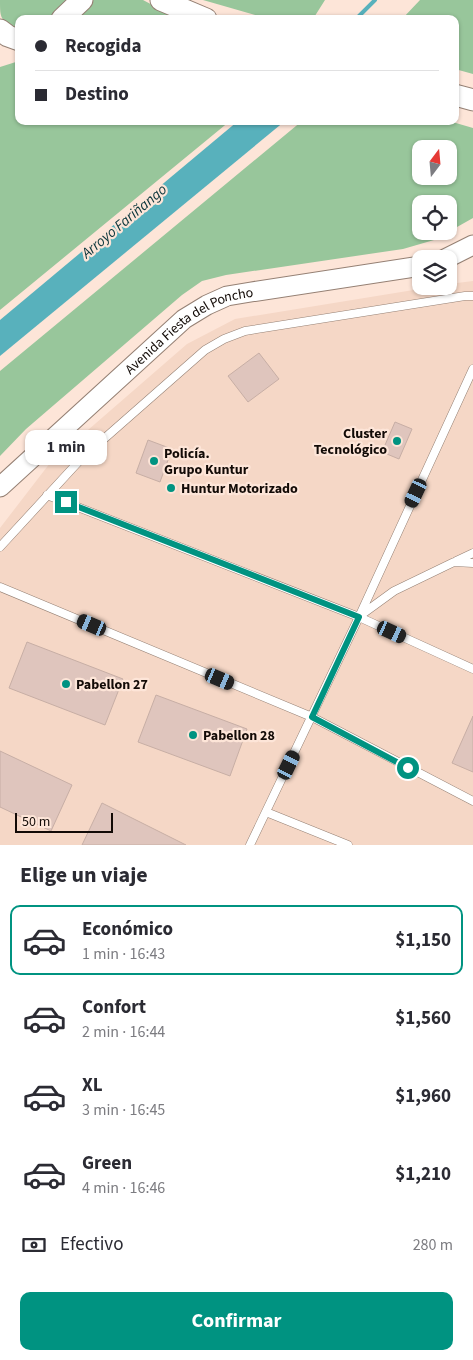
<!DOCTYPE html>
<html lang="es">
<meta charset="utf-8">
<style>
:root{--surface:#fff;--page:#f7f7f7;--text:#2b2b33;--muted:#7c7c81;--line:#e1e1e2;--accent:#009381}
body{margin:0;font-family:"Source Sans 3",sans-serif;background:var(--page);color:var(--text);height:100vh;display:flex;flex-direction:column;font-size:19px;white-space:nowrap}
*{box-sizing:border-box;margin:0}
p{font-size:16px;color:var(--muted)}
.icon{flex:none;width:28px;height:28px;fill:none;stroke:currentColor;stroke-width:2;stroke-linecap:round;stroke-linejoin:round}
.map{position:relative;height:845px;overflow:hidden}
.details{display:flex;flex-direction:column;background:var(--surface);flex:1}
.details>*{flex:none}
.guide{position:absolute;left:15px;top:15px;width:444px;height:110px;border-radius:10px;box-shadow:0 1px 4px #0004;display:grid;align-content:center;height:110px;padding:0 20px;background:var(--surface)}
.needle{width:32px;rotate:16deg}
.buttons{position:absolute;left:412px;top:140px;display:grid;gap:10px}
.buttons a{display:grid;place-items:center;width:45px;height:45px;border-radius:10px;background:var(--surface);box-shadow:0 1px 4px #0004;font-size:25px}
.scale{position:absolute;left:15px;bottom:12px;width:98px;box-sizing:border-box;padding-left:5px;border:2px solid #120a06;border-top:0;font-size:14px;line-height:18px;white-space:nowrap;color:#120a06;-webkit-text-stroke:4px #fde5d8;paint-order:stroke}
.end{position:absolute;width:22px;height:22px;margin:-11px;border:6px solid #009381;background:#fff;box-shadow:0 0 0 2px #fff}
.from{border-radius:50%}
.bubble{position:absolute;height:35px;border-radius:10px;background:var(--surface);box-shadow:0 1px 4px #0004;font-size:16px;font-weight:700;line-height:35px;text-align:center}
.car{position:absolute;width:15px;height:30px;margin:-15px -8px;border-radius:6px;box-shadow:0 0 4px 1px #0007;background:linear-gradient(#222 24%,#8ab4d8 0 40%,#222 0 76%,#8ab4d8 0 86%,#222 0)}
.guide b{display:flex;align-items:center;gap:18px;height:48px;font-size:19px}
.guide b+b{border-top:1px solid var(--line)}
.guide i{width:12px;height:12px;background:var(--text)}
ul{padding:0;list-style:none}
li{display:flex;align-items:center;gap:15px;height:70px;margin:0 10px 8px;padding:0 10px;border:2px solid transparent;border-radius:10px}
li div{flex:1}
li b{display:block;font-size:19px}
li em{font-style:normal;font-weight:700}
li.on{border-color:var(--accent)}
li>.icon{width:45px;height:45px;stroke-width:1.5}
h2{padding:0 20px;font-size:22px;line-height:60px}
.pay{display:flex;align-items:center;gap:12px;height:55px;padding:0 20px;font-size:19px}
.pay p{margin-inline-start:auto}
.cta{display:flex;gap:10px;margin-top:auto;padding:10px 20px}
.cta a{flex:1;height:58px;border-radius:10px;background:var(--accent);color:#fff;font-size:20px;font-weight:700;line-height:58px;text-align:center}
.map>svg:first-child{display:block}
.built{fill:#f5d7c6}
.green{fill:#98c69b;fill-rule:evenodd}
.water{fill:#58b1bc}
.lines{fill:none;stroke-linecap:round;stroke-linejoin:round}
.stream{stroke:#58b1bc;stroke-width:4}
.building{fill:#dfc5bd;stroke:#c7aea5}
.service-casing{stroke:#958074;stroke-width:9}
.tertiary-casing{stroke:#958074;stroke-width:21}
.secondary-casing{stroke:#958074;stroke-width:23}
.service{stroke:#fff;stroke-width:8}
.tertiary{stroke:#fff;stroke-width:19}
.secondary{stroke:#fff;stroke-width:21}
.route{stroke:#009381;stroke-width:6}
.poi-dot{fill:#009381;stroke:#fde5d8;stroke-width:2}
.labels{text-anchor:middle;stroke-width:4.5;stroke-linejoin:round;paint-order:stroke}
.street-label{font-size:14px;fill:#120a06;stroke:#fde5d8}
.poi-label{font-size:14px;font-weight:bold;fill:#120a06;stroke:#fde5d8;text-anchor:start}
.water-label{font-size:15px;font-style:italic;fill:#08343a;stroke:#fde5d8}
</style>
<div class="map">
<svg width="473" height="845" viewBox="0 0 473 845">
<rect width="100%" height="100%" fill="#fde5d8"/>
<path class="built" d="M473,281v564h-473v-317l50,-65 137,-119 48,-25 203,-33h11v-2z"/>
<path class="green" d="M0,0h68l-20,19h-29v9c-19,-7 -19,-9 -19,-28z
M93,0h50l17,9 24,10h-111z
M203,0h122l-12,19h-44z
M420,0h53v74l-18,-5v-50h-53z
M19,61v60h211l-230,189v-243z
M302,121h147l24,7v90l-39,22 -31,9 -177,26 -24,6 -20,14 -156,134 -26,27v-85zM421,149h28v27h-28zM421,204h28v27h-28z"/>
<path class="water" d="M238,121h47l-285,235v-36z"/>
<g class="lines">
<path class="stream" d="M356,19l19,-19"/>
</g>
<path class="building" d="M259,353l20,26 -31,23 -20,-26z
M395,422l17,7 -13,30 -17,-7z
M148,440l24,9 -12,33 -24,-9z
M27,642l96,37 -18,46 -96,-37z
M156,695l91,34 -17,47 -92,-34z
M473,716v56l-21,-9z
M0,751l72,34 -21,46 -51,-24z
M102,803l84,42h-104z"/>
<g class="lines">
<defs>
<path id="service" d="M47,495l312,122 114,52
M0,547l81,-88 124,-109 19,-11 21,-8 220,-35h8
M456,561l17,-8
M0,587l312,130 161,84
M361,615l33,-24 60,-29 19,1
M266,812l82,33
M250,845l109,-228 114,-248"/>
<g id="tertiary">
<path d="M445,259l28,-14"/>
<path id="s1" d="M0,487l184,-168 23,-14 20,-9 24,-4 170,-26"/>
</g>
<path id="secondary" d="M161,0l45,19
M62,19l20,-19
M0,30l8,6 11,4
M455,95l18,5"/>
</defs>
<use href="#service" class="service-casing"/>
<use href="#tertiary" class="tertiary-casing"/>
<use href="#secondary" class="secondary-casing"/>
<use href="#service" class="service"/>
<use href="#tertiary" class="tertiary"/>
<use href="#secondary" class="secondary"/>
</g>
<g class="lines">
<path class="route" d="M66,502l293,115 -47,100 96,51"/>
</g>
<g class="poi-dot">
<circle cx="397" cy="441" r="5"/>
<circle cx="154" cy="461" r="5"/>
<circle cx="171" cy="488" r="5"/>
<circle cx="66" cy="684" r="5"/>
<circle cx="193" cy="735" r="5"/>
</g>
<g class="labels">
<g class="street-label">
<text dy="5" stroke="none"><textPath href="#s1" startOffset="248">Avenida Fiesta del Poncho</textPath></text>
</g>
<g class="poi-label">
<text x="387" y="438" text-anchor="end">Cluster<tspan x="387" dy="16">Tecnológico</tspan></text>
<text x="164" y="458">Policía.<tspan x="164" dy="16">Grupo Kuntur</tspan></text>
<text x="181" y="493">Huntur Motorizado</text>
<text x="76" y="689">Pabellon 27</text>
<text x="203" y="740">Pabellon 28</text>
</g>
<g class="water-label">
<text transform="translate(124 221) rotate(-40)" y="5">Arroyo Fariñango</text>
</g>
</g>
</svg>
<div class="buttons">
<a><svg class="needle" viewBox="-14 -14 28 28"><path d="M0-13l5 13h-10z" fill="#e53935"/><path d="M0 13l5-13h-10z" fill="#7c7c81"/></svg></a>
<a><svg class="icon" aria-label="locate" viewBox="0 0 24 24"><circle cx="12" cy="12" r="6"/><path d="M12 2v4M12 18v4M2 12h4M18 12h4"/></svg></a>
<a><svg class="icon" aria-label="layers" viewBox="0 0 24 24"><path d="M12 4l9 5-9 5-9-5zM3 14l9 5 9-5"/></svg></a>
</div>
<div class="scale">50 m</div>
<i class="end from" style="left:408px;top:768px"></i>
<i class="end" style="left:66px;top:502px"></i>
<div class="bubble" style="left:25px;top:430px;width:82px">1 min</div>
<i class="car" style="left:416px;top:493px;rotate:205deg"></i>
<i class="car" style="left:92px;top:625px;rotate:293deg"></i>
<i class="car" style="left:392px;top:632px;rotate:115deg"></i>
<i class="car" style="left:220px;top:679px;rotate:113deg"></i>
<i class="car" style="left:289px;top:765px;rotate:26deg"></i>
<div class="guide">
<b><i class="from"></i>Recogida</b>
<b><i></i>Destino</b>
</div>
</div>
<section class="details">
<h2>Elige un viaje</h2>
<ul>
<li class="on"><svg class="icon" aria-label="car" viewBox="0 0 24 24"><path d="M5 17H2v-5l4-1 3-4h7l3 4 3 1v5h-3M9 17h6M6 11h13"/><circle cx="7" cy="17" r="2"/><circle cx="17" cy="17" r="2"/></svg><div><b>Económico</b><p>1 min · 16:43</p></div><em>$1,150</em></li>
<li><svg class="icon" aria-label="car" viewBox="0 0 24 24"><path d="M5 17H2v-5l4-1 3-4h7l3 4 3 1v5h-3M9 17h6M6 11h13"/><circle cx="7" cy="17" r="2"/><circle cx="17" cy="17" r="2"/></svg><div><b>Confort</b><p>2 min · 16:44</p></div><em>$1,560</em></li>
<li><svg class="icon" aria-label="car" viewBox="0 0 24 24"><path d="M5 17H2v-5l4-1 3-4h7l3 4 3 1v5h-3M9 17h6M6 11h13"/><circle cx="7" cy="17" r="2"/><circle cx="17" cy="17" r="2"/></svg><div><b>XL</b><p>3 min · 16:45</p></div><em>$1,960</em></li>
<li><svg class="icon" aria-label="car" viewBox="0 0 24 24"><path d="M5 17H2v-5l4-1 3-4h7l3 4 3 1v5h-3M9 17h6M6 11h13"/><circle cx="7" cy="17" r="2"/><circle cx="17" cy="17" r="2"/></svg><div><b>Green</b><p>4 min · 16:46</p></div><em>$1,210</em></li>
</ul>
<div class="pay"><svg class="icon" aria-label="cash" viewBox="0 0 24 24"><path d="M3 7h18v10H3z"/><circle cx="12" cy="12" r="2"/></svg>Efectivo<p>280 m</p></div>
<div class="cta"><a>Confirmar</a></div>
</section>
